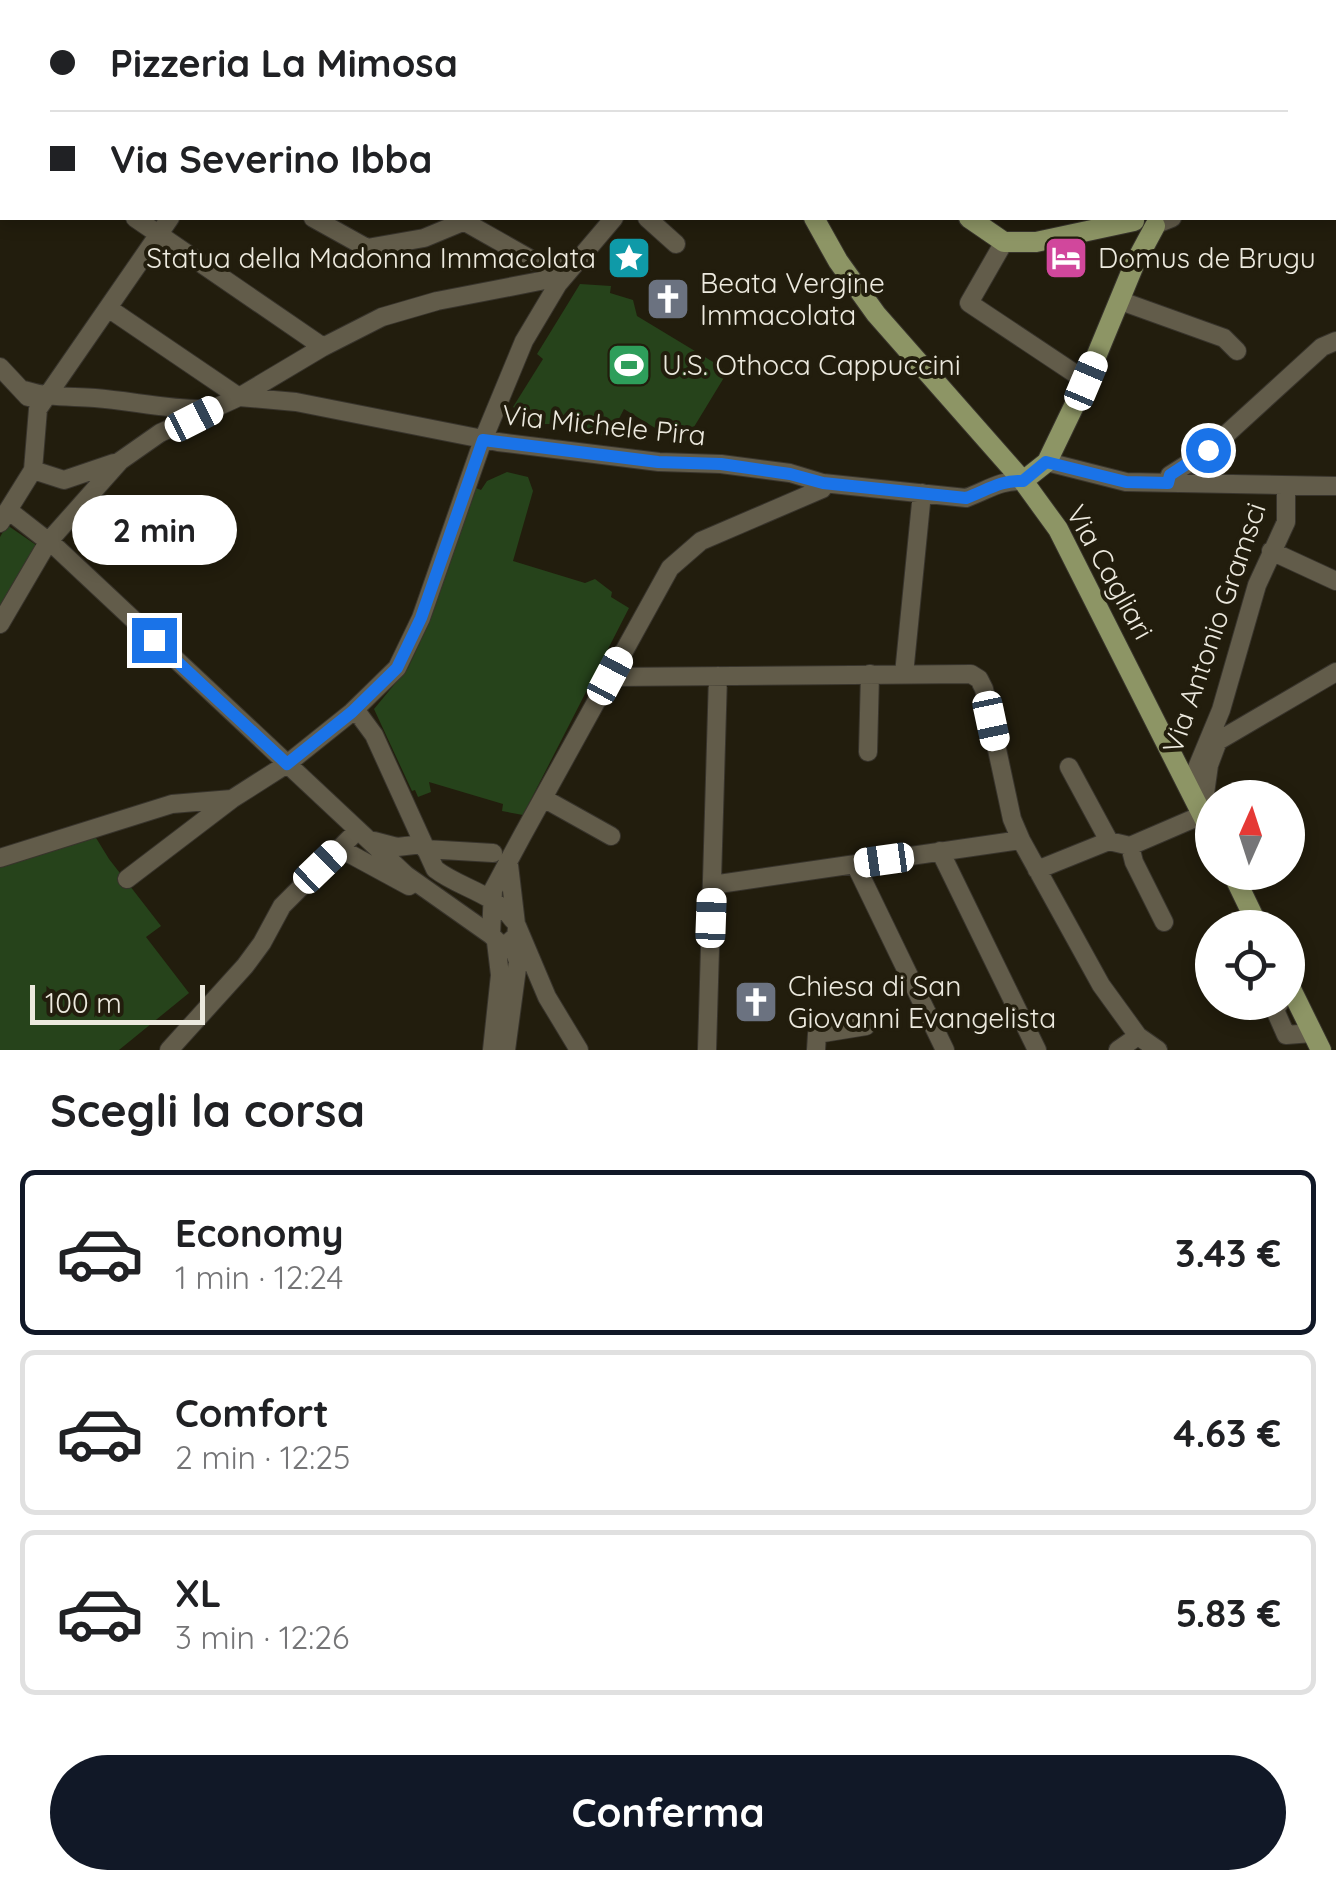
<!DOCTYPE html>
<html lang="it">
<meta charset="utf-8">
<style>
:root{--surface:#fff;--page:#f6f6f6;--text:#202124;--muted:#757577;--line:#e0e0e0;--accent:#111827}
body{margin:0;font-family:Quicksand,sans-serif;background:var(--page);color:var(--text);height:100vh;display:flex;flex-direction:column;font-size:38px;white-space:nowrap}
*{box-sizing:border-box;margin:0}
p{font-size:32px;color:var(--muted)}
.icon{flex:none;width:55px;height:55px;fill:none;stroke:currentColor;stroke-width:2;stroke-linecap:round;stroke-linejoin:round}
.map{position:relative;height:1050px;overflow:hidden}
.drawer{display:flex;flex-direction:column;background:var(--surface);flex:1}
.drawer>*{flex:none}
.guide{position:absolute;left:0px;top:0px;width:1338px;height:220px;box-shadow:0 5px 15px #0003;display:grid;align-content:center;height:220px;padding:0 50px;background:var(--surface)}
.needle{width:65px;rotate:3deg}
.controls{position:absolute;left:1195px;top:780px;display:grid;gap:20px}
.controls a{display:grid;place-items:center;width:110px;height:110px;border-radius:50%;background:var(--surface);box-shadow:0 5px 15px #0003;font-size:50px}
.scale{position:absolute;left:30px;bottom:25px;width:175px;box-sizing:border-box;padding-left:10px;border:5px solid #ece9de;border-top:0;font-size:28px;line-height:35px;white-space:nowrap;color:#ece9de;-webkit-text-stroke:8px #221d0d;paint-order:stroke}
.end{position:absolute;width:45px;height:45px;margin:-22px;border:12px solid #1a73e8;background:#fff;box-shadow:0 0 0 5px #fff}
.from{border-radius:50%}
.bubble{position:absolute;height:70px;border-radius:35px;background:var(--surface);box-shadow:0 5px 15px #0003;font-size:32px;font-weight:700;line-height:70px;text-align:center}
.car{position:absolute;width:30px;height:60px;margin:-30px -15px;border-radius:12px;box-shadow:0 0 8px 2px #0007;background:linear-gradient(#fff 24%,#345 0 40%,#fff 0 76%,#345 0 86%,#fff 0)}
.guide b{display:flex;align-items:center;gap:35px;height:95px;font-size:38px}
.guide b+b{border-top:2px solid var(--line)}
.guide i{width:25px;height:25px;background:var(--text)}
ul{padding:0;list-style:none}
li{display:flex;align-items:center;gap:30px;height:165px;margin:0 20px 15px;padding:0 30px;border:5px solid var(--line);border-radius:15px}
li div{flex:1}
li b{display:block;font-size:38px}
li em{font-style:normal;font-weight:700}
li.on{border-color:var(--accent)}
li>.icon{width:90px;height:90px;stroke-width:1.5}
h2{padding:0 50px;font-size:45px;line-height:120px}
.button{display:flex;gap:20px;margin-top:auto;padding:20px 50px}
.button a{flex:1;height:115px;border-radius:60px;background:var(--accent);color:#fff;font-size:40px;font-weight:700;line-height:115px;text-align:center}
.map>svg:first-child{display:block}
.built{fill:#29220b}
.green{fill:#26431b}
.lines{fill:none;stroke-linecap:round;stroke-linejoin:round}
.minor-casing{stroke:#38342c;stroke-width:20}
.major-casing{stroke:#38342c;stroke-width:22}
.minor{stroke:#625c4a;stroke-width:18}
.major{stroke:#8d9565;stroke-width:20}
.route{stroke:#1a73e8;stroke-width:12}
.labels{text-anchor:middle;stroke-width:8;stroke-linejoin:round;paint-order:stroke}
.poi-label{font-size:28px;fill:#ece9de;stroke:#221d0d;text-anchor:start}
.street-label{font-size:28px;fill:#ece9de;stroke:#221d0d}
</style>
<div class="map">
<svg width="1336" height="1050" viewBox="0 0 1336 1050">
<rect width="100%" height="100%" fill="#221d0d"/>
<path class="built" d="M219,0h633l-1,2z"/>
<path class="green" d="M580,284l31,2 -1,7 23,7 4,16 91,55 -45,74 -59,-36 -15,29 -39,-14h-30l-27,-17 30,-48 -6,-5z
M507,472l21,5 5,14 -20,70 72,22 10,-4 17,13 -1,5 18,11 -106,207 -21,-4 1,-7 -74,-22 2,10 -13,5 -3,-7 -3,1 -38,-82 34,-41 20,-43 48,-137 5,2 6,-9z
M7,525l32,22 -39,68v-78z
M93,833l16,26 52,67 -15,11 43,56 -70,57h-119v-185z"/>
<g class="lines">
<defs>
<path id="minor" d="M79,0l8,2
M387,0l4,2
M1039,0l1,2
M1335,77l1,1
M0,138h2
M1335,184h1
M135,218l188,129
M313,218l54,30 57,-10 41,-17
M458,218l76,43 20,5 23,-7
M647,218l29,26
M1162,222l10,-4
M1004,242l-35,61 117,78
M1121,301l103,37 13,13
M108,308l131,89 57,5 202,40 161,20 62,2 69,9 33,10 143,15c22,-8 34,-18 57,-17
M0,367l28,30
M24,390c24,8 46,6 71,8 38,3 74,12 112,11
M1047,462l79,20 210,4
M33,470l31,10 50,-17
M1169,483l1,-8 38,-24 114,-104 14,-6
M8,510l50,39 348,326 85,60
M0,523l33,-53 5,-61 132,-191
M1271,551l65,30
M0,624l48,-82 72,-81 40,-28 79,-36 84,-50 59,-30 55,-16 98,-19 10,-2 13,4
M904,674l18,-181
M610,677l361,-3 8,5 5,10 28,130 9,21 80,145 37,51 20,14
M352,712l8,4 14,19 61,134c26,20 58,23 78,51
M868,752l2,-78
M1069,767l40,74
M1199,789l-10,-2 32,-77 36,-125 29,-63v-36
M543,798l68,38
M374,841l23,6 26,-3
M1130,846l4,16 30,60
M339,848l70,38
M425,849l68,4
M940,851l97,199
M0,858l172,-54 60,-5
M855,864l90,186
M509,865l7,59
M1037,870l72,-29 21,5 72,-31 7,-50 9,-24 118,-69
M127,879l105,-80 55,-35 65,-52 45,-44 24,-50 62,-178 41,-99 34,-57 56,-66
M712,885l309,-45
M517,926l30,71 32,53
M517,928l-1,8 -9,8 -8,-1 -8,-8 2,-45 29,-54 148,-268 31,-27 121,-52 1,-6
M1280,1002l-5,8 11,25 26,-2
M169,1050l76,-84 17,-23 20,-37 76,-76
M492,1050l8,-75 -4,-33
M506,1050l12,-89 -7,-18
M707,1050l11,-374
M816,1050l1,-16 49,-8
M1118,1050l20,-14"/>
<path id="major" d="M624,0l4,2
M1209,2v-2
M814,218l24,43 38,53 147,167 35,48 154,305
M969,218l35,24h32l98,-21
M1023,481l24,-19 39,-81 48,-116 21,-39
M1232,872l27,56
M1288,983l33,67"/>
</defs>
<use href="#minor" class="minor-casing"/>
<use href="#major" class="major-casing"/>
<use href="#minor" class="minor"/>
<use href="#major" class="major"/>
</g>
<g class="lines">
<path class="route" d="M154,640l133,124 65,-52 45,-44 24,-50 62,-178 175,22 63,2 69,10 33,9 143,15c22,-8 34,-18 57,-17l23,-19 80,20 42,1 2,-8 38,-25"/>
</g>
<defs>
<symbol id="sight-square" viewBox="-11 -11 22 22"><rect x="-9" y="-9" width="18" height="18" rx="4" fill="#0f9aa8" stroke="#221d0d"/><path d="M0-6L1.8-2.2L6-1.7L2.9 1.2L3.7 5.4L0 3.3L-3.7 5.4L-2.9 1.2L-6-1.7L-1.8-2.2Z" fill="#fff"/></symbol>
<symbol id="hotel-square" viewBox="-11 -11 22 22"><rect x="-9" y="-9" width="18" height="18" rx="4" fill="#d1479c" stroke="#221d0d"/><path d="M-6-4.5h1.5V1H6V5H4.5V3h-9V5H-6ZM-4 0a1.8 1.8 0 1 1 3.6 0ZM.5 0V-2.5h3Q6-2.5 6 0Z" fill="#fff"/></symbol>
<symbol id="church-square" viewBox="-11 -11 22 22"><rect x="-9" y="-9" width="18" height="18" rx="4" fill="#6b7280" stroke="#221d0d"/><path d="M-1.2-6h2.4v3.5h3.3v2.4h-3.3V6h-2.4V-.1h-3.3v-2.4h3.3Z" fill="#fff"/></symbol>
<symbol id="stadium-square" viewBox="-11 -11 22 22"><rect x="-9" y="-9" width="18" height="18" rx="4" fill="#2e9e5b" stroke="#221d0d"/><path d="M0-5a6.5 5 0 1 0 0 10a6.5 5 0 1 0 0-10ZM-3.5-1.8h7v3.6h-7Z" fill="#fff"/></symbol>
</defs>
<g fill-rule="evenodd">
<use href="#sight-square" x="604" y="233" width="50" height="50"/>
<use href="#hotel-square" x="1041" y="233" width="50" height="50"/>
<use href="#church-square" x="643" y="274" width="50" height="50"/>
<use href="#stadium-square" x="604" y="340" width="50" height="50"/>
<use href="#church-square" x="731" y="977" width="50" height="50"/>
</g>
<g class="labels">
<g class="poi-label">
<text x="596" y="268" text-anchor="end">Statua della Madonna Immacolata</text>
<text x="1098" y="268">Domus de Brugu</text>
<text x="700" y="293">Beata Vergine<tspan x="700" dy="32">Immacolata</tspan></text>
<text x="662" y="375">U.S. Othoca Cappuccini</text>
<text x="788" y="996">Chiesa di San<tspan x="788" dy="32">Giovanni Evangelista</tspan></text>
</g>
<g class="street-label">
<text transform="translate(604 425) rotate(6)" y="10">Via Michele Pira</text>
<text transform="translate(1110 572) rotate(61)" y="10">Via Cagliari</text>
<text transform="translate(1214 628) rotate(-71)" y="10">Via Antonio Gramsci</text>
</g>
</g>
</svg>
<div class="controls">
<a><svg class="needle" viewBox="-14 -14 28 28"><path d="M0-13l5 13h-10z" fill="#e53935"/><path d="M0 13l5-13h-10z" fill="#757577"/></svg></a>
<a><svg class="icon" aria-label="locate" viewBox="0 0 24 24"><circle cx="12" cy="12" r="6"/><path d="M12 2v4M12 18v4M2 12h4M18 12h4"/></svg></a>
</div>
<div class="scale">100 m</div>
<i class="end from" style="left:1208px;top:450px"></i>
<i class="end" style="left:154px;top:640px"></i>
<div class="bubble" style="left:72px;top:495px;width:165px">2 min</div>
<i class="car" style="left:1086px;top:381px;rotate:23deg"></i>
<i class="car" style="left:194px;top:419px;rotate:63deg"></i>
<i class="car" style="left:610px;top:676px;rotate:28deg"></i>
<i class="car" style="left:991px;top:721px;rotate:168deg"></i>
<i class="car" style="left:884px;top:860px;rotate:262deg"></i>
<i class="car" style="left:320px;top:867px;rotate:46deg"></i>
<i class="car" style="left:711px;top:918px;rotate:2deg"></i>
<div class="guide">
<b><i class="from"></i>Pizzeria La Mimosa</b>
<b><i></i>Via Severino Ibba</b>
</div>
</div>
<section class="drawer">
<h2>Scegli la corsa</h2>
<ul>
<li class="on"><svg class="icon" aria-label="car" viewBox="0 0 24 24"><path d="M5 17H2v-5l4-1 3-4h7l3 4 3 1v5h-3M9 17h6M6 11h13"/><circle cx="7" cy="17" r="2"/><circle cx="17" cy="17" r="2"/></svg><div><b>Economy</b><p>1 min · 12:24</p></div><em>3.43 €</em></li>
<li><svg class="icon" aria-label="car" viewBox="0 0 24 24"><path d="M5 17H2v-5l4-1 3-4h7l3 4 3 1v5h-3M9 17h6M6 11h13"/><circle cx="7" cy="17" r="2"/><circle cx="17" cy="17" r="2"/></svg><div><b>Comfort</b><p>2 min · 12:25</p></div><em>4.63 €</em></li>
<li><svg class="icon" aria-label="car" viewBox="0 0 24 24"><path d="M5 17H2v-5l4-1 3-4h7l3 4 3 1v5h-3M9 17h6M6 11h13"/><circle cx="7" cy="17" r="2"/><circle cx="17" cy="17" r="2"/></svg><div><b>XL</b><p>3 min · 12:26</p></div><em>5.83 €</em></li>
</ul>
<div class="button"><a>Conferma</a></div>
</section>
